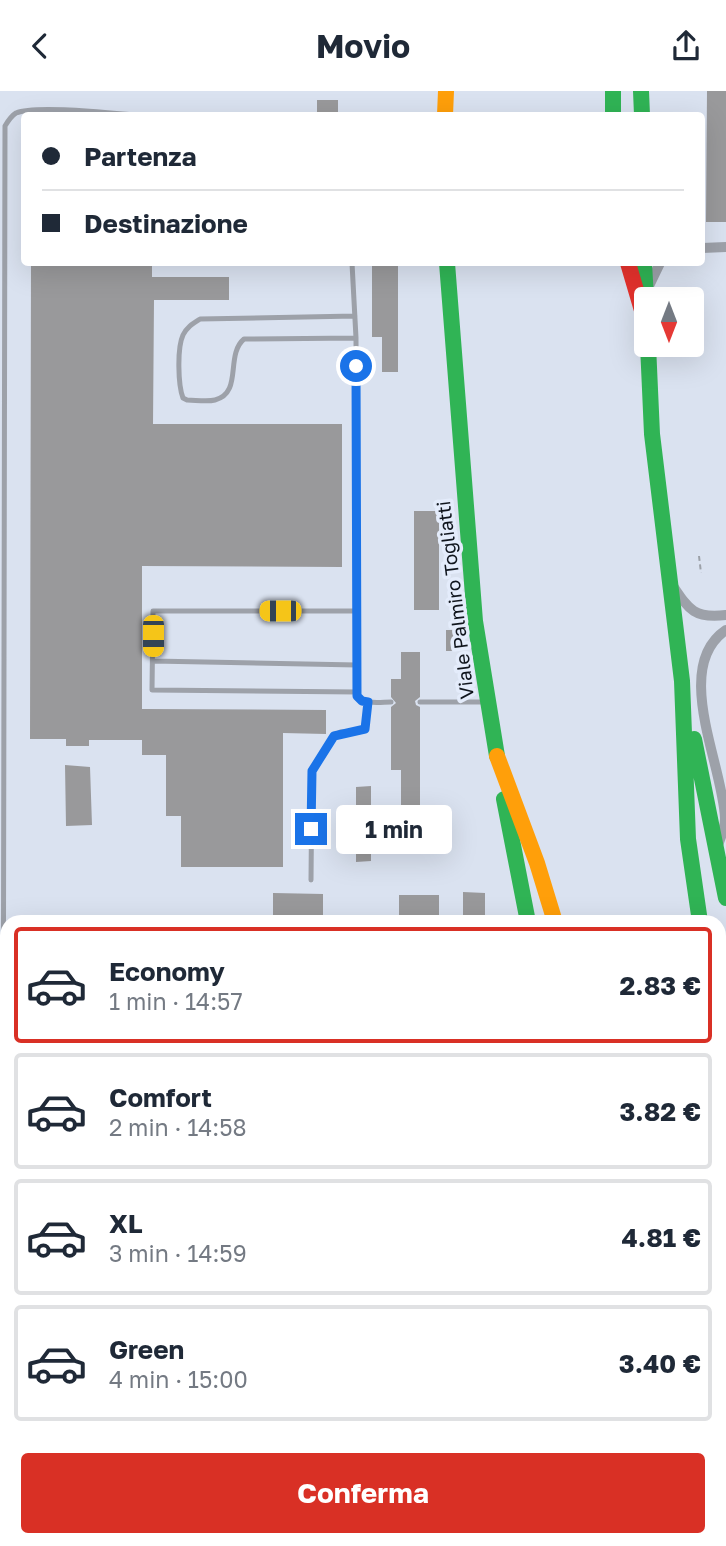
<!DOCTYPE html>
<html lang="it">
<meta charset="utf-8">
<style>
:root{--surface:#fff;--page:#f6f6f7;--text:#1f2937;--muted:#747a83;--line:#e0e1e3;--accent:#d93025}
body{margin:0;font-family:"Golos Text",sans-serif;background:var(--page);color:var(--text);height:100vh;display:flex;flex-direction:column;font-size:26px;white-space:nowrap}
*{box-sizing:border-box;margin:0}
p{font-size:23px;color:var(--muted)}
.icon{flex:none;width:38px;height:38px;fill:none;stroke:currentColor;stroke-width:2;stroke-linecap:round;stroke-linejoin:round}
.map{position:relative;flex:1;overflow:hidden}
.side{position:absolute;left:0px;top:824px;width:726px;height:632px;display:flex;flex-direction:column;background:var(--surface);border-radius:21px 21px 0 0;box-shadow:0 7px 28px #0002}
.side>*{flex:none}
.banner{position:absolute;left:21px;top:21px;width:684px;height:154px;border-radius:7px;box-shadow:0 7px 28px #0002;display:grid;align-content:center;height:154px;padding:0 21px;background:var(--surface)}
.needle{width:46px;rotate:180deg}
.controls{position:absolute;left:634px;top:196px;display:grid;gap:14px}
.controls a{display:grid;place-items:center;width:70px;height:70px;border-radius:7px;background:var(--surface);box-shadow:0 7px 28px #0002;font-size:35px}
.end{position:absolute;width:32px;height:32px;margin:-16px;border:9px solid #1a73e8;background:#fff;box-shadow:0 0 0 4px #fff}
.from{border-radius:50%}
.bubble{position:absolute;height:49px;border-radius:7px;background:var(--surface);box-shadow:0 7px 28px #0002;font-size:23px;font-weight:700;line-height:49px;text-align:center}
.car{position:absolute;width:21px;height:42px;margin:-21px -10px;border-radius:9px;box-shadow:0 0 5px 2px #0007;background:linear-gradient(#f5c518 24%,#345 0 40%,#f5c518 0 76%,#345 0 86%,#f5c518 0)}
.banner b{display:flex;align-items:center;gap:24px;height:66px;font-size:26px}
.banner b+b{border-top:2px solid var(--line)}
.banner i{width:18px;height:18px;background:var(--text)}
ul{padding:12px 0 0;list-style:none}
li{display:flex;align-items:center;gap:21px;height:116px;margin:0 14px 10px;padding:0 7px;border:4px solid var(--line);border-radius:7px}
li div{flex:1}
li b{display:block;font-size:26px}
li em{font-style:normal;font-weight:700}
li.active{border-color:var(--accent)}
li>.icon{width:63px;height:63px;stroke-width:1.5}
.button{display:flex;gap:14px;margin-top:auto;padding:14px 21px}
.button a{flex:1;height:80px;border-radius:7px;background:var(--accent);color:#fff;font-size:28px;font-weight:700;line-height:80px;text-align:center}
header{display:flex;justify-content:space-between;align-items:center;height:91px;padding:0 21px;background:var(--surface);font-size:32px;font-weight:700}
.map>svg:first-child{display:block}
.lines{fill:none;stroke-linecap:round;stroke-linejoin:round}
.stream{stroke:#9caac6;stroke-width:3.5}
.building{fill:#99999b}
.path{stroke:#9ca1a8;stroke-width:2;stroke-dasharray:5 3.5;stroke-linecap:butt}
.lane{stroke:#9da1a9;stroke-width:5}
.street{stroke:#9da1a9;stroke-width:10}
.fast{stroke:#30b455;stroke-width:16}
.slow{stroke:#ff9f0a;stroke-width:16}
.jam{stroke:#e5322d;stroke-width:16}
.rail{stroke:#9ea3ac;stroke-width:3.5;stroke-dasharray:12 12;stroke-linecap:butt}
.fast-bridge{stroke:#30b455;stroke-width:16}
.route{stroke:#1a73e8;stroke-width:9}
.labels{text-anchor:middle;stroke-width:7;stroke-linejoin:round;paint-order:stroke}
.street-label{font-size:19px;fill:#10151d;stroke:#e4ecfb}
</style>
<header><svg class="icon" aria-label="back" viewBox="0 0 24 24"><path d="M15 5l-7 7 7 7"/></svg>Movio<svg class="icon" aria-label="share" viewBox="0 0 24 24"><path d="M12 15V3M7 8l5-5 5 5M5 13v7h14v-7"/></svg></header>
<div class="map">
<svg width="726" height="1455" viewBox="0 0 726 1455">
<rect width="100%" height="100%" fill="#dae2f0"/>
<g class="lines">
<path class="stream" d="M397,1450v5"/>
</g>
<path class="building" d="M707,0h19v131h-20z
M317,9h21v15h-21z
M31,172h121v14h77v23h-75l-1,124h189v143l-200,-1v143l184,1v24l-43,-1v134h-102v-51h-15v-61h-24v-15h-53v6h-23v-7h-36z
M372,172h26v109h-16v-35h-10z
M414,420h25v99h-25z
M446,539h13v21h-13z
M401,561h19v45l-5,4 1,4 4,2v139h-19v-76h-10v-63l5,-4 -5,-6v-18h10z
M65,674l25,2 2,58 -26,1z
M371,695v75l-15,1v-75z
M463,801l22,1v29h-22z
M273,802l50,1v28h-50z
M399,804h40v27h-40z"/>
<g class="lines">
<path class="path" d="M699,465l2,17
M719,955l7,-2"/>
<path class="lane" d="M352,172l4,75 1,358c8,9 23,6 34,6
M355,225l-155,3c-8,5 -13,8 -17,16 -6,13 -5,50 0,63l4,2c8,0 20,2 28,0 28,-7 10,-45 29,-61l112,-1
M356,520h-203l-1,79 205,2
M153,570l204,4
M420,611h64
M311,789l1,-109 22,-35 6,-4h19l6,-3 3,-27
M719,1096l7,35
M3,1101l2,-1066c3,-5 6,-10 11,-13 19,-8 93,0 117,2
M719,1364l7,27"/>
<path class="street" d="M702,157l24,-1
M647,199l13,-27
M673,495c16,24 22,33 53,29
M718,754c3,-8 7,-17 7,-26 -1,-52 -54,-152 1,-189
M719,880l7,-18
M0,1444l7,-3
M282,1449v6
M159,1455l2,-6"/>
<path class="fast" d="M613,0v24
M641,0l1,24
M447,172l28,358 22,135
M644,172l2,36
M648,254l4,89 30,247 6,158 12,83
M694,648l32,159
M504,708l24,123
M719,933l7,-2
M0,1137l7,-1
M719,1396l7,30
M696,1449l3,6"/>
<path class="slow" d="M445,24l1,-24
M497,665l40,107 18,59
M719,1361l7,-2"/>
<path class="jam" d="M628,172l18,61
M0,1299l7,-3"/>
<path class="rail" d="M719,971l7,-2
M719,1004l7,-2
M719,1024l7,-1
M0,1155l7,-1
M0,1180l7,-2"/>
<path class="fast-bridge" d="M719,1033l7,33"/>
</g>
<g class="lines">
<path class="route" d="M311,738l1,-58 22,-35 31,-7 3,-27 -6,-1 -5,-5 -1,-330"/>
</g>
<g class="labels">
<g class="street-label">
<text transform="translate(455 509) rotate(-97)" y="7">Viale Palmiro Togliatti</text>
</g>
</g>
</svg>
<div class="controls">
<a><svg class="needle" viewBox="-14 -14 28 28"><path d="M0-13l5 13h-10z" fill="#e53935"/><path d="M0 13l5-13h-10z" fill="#747a83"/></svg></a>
</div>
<i class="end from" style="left:356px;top:275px"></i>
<i class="end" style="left:311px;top:738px"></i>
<div class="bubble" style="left:336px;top:714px;width:116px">1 min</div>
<i class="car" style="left:280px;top:520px;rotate:270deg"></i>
<i class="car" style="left:153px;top:545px;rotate:180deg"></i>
<div class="banner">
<b><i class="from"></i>Partenza</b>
<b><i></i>Destinazione</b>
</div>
<section class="side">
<ul>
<li class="active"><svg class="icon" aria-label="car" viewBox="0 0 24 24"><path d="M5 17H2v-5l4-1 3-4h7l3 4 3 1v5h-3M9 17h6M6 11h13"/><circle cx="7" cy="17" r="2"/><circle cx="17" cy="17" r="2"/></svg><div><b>Economy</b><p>1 min · 14:57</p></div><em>2.83 €</em></li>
<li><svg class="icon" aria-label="car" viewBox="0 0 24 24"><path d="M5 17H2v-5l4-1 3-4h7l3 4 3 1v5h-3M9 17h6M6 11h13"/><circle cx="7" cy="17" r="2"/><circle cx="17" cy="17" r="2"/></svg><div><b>Comfort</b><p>2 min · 14:58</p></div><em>3.82 €</em></li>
<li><svg class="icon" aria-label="car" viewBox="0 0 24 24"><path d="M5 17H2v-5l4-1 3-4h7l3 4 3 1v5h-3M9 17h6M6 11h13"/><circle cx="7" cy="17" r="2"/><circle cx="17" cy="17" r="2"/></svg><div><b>XL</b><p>3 min · 14:59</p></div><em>4.81 €</em></li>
<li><svg class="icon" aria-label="car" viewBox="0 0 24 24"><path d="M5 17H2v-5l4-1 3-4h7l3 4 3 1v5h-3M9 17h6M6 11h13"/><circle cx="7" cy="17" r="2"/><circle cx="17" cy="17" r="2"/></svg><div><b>Green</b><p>4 min · 15:00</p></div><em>3.40 €</em></li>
</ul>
<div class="button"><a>Conferma</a></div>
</section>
</div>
